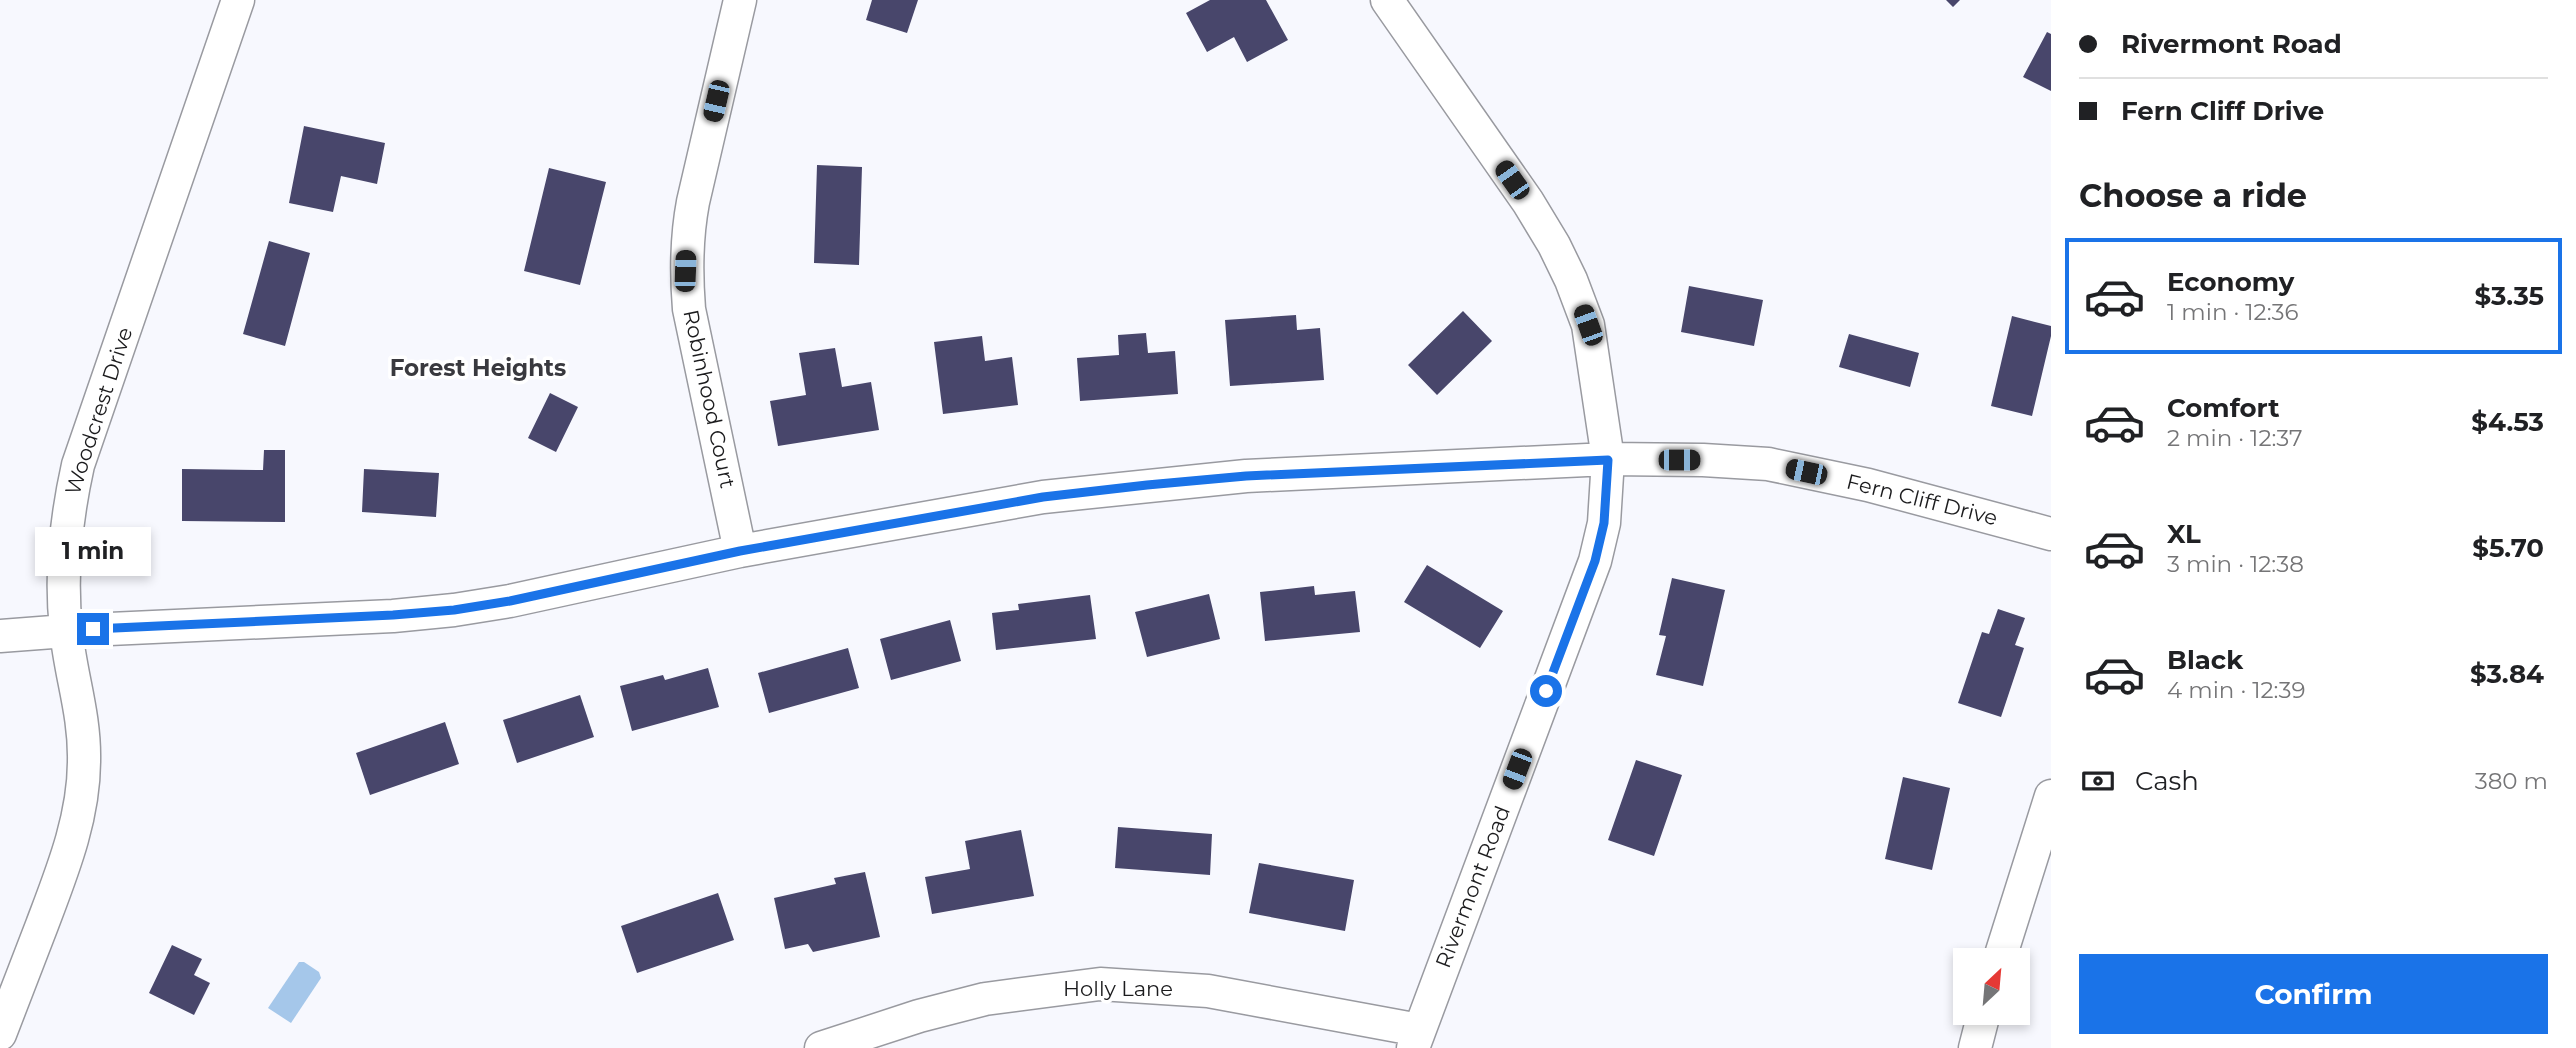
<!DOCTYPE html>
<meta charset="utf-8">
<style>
:root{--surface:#fff;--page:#f6f6f6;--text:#202124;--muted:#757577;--line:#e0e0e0;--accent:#1a73e8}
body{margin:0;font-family:Montserrat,sans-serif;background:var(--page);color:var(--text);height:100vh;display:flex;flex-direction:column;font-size:26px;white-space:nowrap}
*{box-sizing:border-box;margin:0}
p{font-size:23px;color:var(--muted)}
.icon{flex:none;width:38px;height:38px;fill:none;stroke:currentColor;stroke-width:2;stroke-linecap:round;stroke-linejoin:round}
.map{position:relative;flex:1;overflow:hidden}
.side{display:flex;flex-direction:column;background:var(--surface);width:525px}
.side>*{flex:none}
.guide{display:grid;align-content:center;height:154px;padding:0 28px;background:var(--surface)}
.needle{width:46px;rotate:26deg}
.controls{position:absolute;left:1953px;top:948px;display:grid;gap:14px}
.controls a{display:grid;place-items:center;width:77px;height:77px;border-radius:0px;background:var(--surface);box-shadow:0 4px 10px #0003;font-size:35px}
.end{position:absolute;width:32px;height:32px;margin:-16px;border:9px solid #1a73e8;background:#fff;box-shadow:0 0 0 4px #fff}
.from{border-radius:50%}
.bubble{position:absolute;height:49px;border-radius:0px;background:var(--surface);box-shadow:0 4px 10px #0003;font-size:23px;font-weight:700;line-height:49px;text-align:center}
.car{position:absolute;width:21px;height:42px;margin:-21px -10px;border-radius:9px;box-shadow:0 0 5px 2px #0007;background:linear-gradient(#222 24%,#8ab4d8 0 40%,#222 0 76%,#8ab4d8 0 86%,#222 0)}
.guide b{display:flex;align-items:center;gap:24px;height:66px;font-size:26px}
.guide b+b{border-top:2px solid var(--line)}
.guide i{width:18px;height:18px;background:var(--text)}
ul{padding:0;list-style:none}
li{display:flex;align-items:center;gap:21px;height:116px;margin:0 14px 10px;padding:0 14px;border:4px solid transparent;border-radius:0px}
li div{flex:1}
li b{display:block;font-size:26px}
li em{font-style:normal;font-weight:700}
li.current{border-color:var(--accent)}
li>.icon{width:63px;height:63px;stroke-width:1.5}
h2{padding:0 28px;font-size:32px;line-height:84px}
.pay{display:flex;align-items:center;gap:18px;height:77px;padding:0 28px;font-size:26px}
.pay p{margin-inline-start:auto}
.cta{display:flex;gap:14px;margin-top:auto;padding:14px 28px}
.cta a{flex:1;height:80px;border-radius:0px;background:var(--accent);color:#fff;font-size:28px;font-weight:700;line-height:80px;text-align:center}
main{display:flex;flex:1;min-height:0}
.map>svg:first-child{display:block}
.water{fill:#a5c7ea}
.building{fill:#48466b}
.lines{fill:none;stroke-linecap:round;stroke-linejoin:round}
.minor-casing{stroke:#999aa0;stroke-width:35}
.minor{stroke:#fff;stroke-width:32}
.route{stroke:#1a73e8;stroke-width:9}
.labels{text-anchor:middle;stroke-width:7;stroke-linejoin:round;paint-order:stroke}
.street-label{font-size:21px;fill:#1b1b1d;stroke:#fff}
.neighbourhood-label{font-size:23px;font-weight:bold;fill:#39393e;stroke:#fff}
</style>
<main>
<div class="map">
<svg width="2051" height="1048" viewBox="0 0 2051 1048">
<rect width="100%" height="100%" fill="#f7f8fe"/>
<path class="water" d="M299,962h5l15,10 2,6 -30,45 -23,-15z"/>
<path class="building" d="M872,0h46l-11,33 -41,-13z
M1210,0h56l22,40 -41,22 -13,-25 -27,15 -21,-39z
M1946,0h14l-7,7z
M2047,32l4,2v57l-28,-14z
M304,126l81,17 -8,41 -36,-8 -8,36 -44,-9z
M817,165l45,2 -3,98 -45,-2z
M549,168l57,14 -26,103 -56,-14z
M269,241l41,12 -25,93 -42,-12z
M1689,286l74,14 -9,46 -73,-14z
M1463,311l29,30 -55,54 -29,-30z
M1296,315l1,15 23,-2 4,52 -94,6 -5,-66z
M2012,316l39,10v10l-19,80 -41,-10z
M1146,333l2,20 27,-2 3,43 -98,7 -3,-43 42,-3 -1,-20z
M1849,334l70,19 -9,34 -71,-20z
M982,336l3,25 27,-4 6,48 -75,9 -9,-72z
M835,348l7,39 29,-5 8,48 -101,16 -8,-45 36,-6 -7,-42z
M550,393l28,14 -22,45 -28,-14z
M264,450h21v72l-103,-1v-52l81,1z
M364,469l75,4 -3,44 -74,-5z
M1427,565l76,46 -23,37 -76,-46z
M1672,578l53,12 -22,96 -47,-11 10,-39 -7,-1z
M1314,586l1,9 40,-4 5,41 -95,9 -5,-49z
M1209,594l11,45 -73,18 -12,-45z
M1090,595l6,44 -100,11 -4,-37 27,-3 -1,-6z
M1998,609l27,9 -10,27 9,3 -23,69 -43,-14 24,-71 7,2z
M950,620l11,41 -70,19 -11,-41z
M848,648l11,40 -90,25 -11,-40z
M708,668l11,39 -87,24 -12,-45 43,-11 2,5z
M580,695l14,42 -77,26 -14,-43z
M445,722l14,42 -89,31 -14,-42z
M1636,760l46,15 -28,81 -46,-16z
M1903,777l47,11 -18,82 -47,-11z
M1118,827l94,7 -2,41 -95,-7z
M1021,830l13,66 -102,18 -7,-37 45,-8 -5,-28z
M1259,863l95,17 -9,51 -96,-18z
M865,872l15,65 -67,15 -5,-8 -23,5 -11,-51 62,-14 -2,-6z
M718,893l16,47 -97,33 -16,-47z
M172,945l30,14 -8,16 16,8 -16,32 -45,-22z"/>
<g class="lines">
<defs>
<path id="minor" d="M740,0l-47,202c-7,37 -7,70 -4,107l51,242
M1387,0l141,202 26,43 17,35 17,45 20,134 -4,64 -9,38 -182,487
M0,636l66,-5 327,-15 61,-6 56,-9 230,-50 303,-54 203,-21 362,-17 95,1 65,4 100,21 183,49
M1999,961l52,-165
M0,1034c14,-36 28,-73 42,-109 20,-53 42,-107 42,-164 1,-48 -14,-87 -18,-132 -6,-55 0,-110 12,-164l160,-465
M821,1048l98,-32 66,-17 115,-15 108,7 211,39
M1975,1048l9,-35"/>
</defs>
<use href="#minor" class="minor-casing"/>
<use href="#minor" class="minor"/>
</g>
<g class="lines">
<path class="route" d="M93,629l300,-14 61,-5 56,-9 230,-50 303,-54 104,-12 99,-9 362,-16 -4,63 -9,38 -49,130"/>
</g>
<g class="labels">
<g class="street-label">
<text transform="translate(709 399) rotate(78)" y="7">Robinhood Court</text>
<text transform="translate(99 411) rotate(-72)" y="7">Woodcrest Drive</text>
<text transform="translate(1922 500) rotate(14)" y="7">Fern Cliff Drive</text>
<text transform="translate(1473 887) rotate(-69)" y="7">Rivermont Road</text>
<text x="1118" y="996">Holly Lane</text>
</g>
<g class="neighbourhood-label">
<text x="478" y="376">Forest Heights</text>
</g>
</g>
</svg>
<div class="controls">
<a><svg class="needle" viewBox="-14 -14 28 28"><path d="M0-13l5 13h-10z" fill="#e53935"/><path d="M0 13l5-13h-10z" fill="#757577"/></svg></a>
</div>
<i class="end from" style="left:1546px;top:691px"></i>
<i class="end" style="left:93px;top:629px"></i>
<div class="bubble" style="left:35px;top:527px;width:116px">1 min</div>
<i class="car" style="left:716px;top:101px;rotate:193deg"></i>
<i class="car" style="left:1512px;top:180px;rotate:325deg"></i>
<i class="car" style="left:685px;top:271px;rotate:2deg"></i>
<i class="car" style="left:1588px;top:325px;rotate:340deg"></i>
<i class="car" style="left:1679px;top:460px;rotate:90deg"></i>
<i class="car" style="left:1806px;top:472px;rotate:282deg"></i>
<i class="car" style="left:1517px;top:769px;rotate:201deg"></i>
</div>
<section class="side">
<div class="guide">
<b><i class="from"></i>Rivermont Road</b>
<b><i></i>Fern Cliff Drive</b>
</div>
<h2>Choose a ride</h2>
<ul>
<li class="current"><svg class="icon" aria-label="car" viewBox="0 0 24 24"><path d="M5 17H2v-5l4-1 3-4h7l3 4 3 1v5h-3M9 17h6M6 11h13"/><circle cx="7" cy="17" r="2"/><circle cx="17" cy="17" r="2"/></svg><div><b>Economy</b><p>1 min · 12:36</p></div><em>$3.35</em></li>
<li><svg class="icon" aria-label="car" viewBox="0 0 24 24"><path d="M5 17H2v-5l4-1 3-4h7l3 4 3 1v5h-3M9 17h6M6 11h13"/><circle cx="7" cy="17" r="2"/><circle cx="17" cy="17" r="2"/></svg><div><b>Comfort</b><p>2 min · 12:37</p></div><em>$4.53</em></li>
<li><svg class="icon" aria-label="car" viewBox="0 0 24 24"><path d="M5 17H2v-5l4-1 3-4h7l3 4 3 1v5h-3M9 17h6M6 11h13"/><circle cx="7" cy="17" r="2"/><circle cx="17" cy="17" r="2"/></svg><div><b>XL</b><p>3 min · 12:38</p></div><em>$5.70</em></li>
<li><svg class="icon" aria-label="car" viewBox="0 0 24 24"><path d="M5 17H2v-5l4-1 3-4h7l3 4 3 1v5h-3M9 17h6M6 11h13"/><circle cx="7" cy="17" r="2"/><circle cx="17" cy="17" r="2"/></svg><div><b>Black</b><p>4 min · 12:39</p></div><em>$3.84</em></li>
</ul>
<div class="pay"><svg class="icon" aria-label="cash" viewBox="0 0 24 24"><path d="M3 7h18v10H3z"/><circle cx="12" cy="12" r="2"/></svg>Cash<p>380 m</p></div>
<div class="cta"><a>Confirm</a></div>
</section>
</main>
